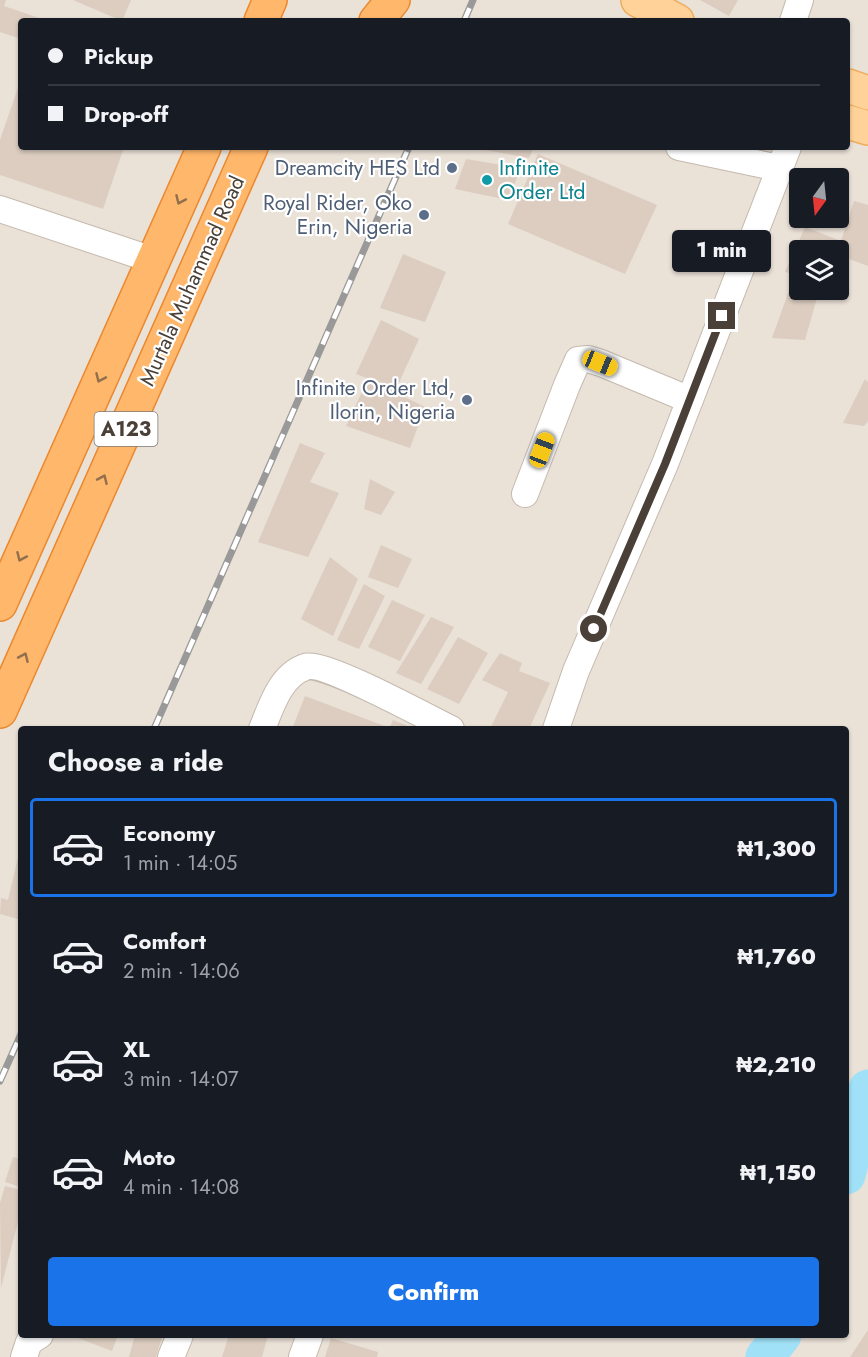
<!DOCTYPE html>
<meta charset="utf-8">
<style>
:root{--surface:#171b24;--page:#242831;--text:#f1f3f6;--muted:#9ea1a6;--line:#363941;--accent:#1a73e8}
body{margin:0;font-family:Jost,sans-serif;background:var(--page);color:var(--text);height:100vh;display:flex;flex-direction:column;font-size:22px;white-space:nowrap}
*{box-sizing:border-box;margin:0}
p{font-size:20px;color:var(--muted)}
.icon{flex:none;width:33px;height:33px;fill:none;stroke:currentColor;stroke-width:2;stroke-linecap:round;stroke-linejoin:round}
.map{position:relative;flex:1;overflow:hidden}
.panel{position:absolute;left:18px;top:726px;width:831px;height:612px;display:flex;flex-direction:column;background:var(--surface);border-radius:6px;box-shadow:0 2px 4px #0004}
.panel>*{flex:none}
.hud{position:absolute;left:18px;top:18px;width:832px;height:132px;border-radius:6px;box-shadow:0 2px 4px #0004;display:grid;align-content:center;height:132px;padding:0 30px;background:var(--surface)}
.needle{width:39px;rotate:195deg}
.fabs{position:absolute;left:789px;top:168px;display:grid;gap:12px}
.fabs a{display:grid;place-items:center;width:60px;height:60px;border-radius:6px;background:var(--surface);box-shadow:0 2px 4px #0004;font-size:30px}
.end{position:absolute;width:27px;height:27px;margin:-14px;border:8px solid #4a4037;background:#fff;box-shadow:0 0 0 3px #fff}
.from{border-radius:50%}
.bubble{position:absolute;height:42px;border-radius:6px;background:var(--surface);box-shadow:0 2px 4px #0004;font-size:20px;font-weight:800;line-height:42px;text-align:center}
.car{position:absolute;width:18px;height:36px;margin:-18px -9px;border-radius:8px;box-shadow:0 0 4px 2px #0007;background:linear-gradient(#f5c518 24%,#345 0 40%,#f5c518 0 76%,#345 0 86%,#f5c518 0)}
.hud b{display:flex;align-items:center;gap:21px;height:57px;font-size:22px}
.hud b+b{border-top:2px solid var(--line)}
.hud i{width:15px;height:15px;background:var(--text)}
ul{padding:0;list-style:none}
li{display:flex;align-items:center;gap:18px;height:99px;margin:0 12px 9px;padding:0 18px;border:3px solid transparent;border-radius:6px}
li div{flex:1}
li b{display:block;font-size:22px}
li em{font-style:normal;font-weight:800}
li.on{border-color:var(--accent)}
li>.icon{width:54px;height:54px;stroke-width:1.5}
h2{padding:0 30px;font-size:27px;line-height:72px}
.action{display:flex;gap:12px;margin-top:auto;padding:12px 30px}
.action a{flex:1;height:69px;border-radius:6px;background:var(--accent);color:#fff;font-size:24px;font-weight:800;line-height:69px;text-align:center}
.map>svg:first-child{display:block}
.residential{fill:#eae1d7;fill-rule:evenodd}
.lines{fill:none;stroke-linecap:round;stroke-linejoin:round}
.river{stroke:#a1e1f7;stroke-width:39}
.building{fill:#dccdc0}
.minor-casing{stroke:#c5b9ae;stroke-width:28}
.major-casing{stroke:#eead5f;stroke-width:36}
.highway-casing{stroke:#eb882e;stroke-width:36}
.minor{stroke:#fff;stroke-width:26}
.major{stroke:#ffd299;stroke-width:33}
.highway{stroke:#ffb76b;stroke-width:33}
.rail-casing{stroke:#999;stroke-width:7}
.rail{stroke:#fff;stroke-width:4.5;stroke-dasharray:14;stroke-linecap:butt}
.oneway{stroke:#92704c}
.route{stroke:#4a4037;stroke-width:8}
.service-dot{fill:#5c6f8a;stroke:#fff;stroke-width:2}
.culture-dot{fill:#0f9aa8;stroke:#fff;stroke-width:2}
.labels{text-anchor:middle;stroke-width:4.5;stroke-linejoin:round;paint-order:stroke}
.shield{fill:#fff;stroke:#807973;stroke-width:1.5}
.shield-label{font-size:20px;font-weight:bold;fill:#4a4037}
.service-label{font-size:21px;fill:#4e5e75;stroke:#fff;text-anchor:end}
.culture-label{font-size:21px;fill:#0d838f;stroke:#fff;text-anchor:start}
.street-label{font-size:21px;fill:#4a4037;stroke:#fff}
</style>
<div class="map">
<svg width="868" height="1357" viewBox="0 0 868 1357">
<rect width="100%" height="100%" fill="#f6f0e9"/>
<path class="residential" d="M0,0h868v1357h-868zM21,21h827v126h-827zM800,178h38v40h-38zM800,250h38v40h-38zM21,729h825v606h-825z"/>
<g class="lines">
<path class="river" d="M846,1175l22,-86
M765,1357l17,-22"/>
</g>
<path class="building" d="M0,0h6l-2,6 44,15h-27v18l-21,-7z
M73,0h58l-9,21z
M700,0h38l-9,16z
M21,79v68h103l-21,62 -103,-34v-35z
M469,147h65l-5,11z
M538,154l119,51 -32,69 -117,-50z
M466,159l55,9 -13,32 -53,-11z
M854,201l14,4v61l-30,-11v-5z
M805,227l36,14 -5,9h-36v25l-15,-3z
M403,254l43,18 -21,50 -45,-14z
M791,285l9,2v3l19,1 -14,49 -33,-2z
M381,320l38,19 -23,50 -40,-15z
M368,379l57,28 -15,41 -64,-22z
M865,379l3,3v39l-4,5 -21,-3z
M300,443l25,10 -15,29 29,11 -31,64 -50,-15z
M370,479l25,13 -14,23 -17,-6z
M381,545l31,14 -14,29 -30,-11z
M330,557l28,22 -25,57 -32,-17z
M364,584l21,12 -26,53 -22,-9z
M392,600l33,15 -25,46 -32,-14z
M431,617l23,10 -33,57 -25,-11z
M458,637l30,16 -29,51 -32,-15z
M500,653l22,10 -3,8 31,12 -21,46h-39l18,-37 -26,-12z
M305,696l82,31 -1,2h-94z
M393,720l22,9h-26z
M20,849h1v71l-21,-6 1,-16 7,2z
M13,1157l8,2v28l-16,-5z
M5,1186l16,4v20l-20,78 -1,-85z
M868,1330v27h-18z
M79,1335h39l-6,16 -34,-13z
M135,1335l27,2 -6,20h-27z
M229,1335h39l-6,22h-40z
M331,1338l47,14 -1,5h-52z"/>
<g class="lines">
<defs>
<path id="minor" d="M793,21l7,-21
M679,147l100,21
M0,209l153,51
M525,494l42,-109 11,-25 10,-1 13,4 89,37
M262,729c9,-22 18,-53 43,-62 18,-7 123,51 146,62
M556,729l20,-58 89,-207 123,-317
M24,1357l5,-15 11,-7
M171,1357l9,-22
M302,1357l8,-22"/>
<path id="major" d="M638,0l39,21
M848,86l20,7
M848,122l20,6"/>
<path id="highway" d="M261,21l9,-21
M376,21l17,-21
M0,604l204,-457
M0,711l251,-564"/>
</defs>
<use href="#minor" class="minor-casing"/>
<use href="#major" class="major-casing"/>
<use href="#highway" class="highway-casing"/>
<use href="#minor" class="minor"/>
<use href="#major" class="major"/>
<use href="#highway" class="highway"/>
<defs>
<path id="rail" d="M464,21l9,-21
M154,729l255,-582
M0,1081l21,-47"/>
</defs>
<use href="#rail" class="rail-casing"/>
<use href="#rail" class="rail"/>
</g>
<defs><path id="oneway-chevron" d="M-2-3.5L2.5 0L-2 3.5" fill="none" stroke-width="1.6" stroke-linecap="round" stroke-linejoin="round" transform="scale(1.5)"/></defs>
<g class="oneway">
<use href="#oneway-chevron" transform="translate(180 200) rotate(114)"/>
<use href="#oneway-chevron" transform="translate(100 378) rotate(114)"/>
<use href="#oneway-chevron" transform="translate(103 479) rotate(-66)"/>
<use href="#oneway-chevron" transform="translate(21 557) rotate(114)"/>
<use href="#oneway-chevron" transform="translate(24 657) rotate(-66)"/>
</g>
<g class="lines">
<path class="route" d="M594,629l71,-165 57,-148"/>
</g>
<g class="service-dot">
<circle cx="452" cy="168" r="6"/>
<circle cx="424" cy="215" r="6"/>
<circle cx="467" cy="400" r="6"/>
</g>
<circle class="culture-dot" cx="487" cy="180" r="6"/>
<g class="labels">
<rect class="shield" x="94.5" y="412" width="63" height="34" rx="4.5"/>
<g class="shield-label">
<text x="126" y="436">A123</text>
</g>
<g class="service-label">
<text x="440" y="175">Dreamcity HES Ltd</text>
<text x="412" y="210">Royal Rider, Oko<tspan x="412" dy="24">Erin, Nigeria</tspan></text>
<text x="455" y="395">Infinite Order Ltd,<tspan x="455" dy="24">Ilorin, Nigeria</tspan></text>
</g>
<g class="culture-label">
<text x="499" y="175">Infinite<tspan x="499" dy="24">Order Ltd</tspan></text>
</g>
<g class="street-label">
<text transform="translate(192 281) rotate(-66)" y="7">Murtala Muhammad Road</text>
</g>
</g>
</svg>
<div class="fabs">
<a><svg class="needle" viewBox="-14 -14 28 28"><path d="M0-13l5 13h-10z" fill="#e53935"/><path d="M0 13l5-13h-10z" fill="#9ea1a6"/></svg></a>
<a><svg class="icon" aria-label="layers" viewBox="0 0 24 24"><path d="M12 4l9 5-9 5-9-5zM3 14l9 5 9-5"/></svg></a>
</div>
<i class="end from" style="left:594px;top:629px"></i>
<i class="end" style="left:722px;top:316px"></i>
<div class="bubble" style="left:672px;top:230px;width:99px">1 min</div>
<i class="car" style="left:600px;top:363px;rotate:112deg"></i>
<i class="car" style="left:542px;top:450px;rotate:21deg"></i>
<div class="hud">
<b><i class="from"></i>Pickup</b>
<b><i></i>Drop-off</b>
</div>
<section class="panel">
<h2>Choose a ride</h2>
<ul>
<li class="on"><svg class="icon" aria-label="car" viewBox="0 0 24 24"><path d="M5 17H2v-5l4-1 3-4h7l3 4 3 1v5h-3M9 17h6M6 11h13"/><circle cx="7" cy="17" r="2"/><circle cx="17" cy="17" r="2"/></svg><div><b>Economy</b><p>1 min · 14:05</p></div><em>₦1,300</em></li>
<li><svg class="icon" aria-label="car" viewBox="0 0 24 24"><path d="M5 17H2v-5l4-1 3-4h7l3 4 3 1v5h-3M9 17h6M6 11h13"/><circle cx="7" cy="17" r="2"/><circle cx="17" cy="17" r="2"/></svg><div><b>Comfort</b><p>2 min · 14:06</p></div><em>₦1,760</em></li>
<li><svg class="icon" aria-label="car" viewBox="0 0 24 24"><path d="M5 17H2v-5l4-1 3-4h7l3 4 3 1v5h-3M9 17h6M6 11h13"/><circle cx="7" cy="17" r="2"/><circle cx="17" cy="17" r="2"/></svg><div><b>XL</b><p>3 min · 14:07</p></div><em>₦2,210</em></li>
<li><svg class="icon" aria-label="car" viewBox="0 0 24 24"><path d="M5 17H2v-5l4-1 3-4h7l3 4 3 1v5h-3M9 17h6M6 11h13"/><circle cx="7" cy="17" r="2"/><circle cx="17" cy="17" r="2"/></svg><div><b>Moto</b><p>4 min · 14:08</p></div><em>₦1,150</em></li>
</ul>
<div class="action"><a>Confirm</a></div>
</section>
</div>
